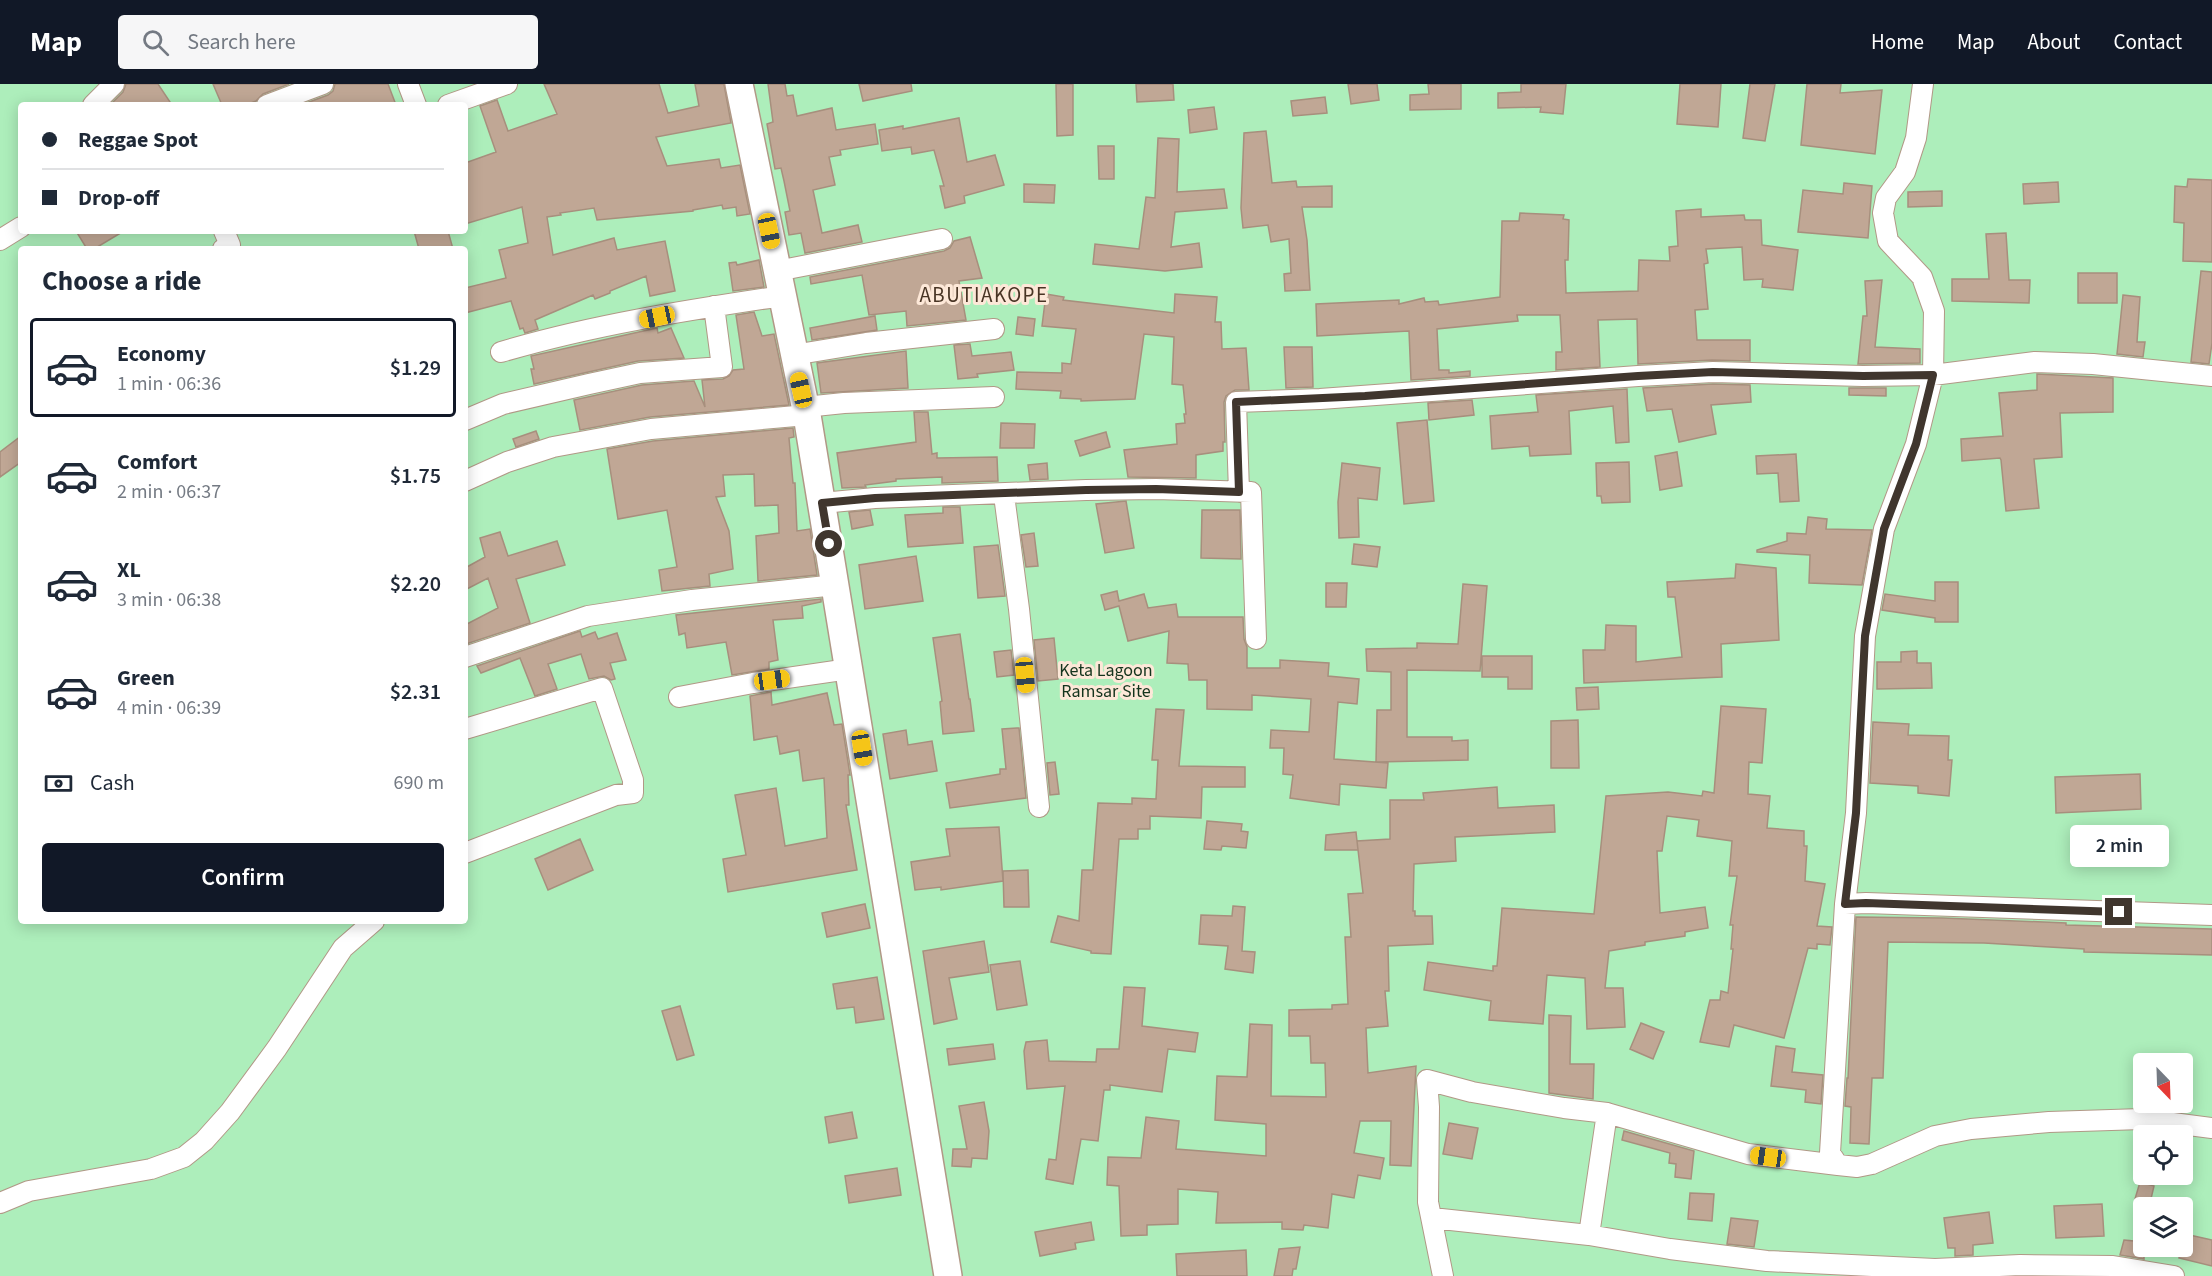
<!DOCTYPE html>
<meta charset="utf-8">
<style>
:root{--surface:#fff;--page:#f6f6f7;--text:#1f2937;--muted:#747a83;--line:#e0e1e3;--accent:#111827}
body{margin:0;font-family:"Source Sans 3",sans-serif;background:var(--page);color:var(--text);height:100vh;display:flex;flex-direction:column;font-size:22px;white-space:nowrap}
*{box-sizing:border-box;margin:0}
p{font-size:20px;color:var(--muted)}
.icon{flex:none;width:33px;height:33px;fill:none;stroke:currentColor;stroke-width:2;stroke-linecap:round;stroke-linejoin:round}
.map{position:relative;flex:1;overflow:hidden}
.side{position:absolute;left:18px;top:162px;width:450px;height:678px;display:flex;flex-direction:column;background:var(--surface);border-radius:6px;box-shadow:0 3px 15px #0003}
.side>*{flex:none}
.guide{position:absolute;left:18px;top:18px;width:450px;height:132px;border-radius:6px;box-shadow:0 3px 15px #0003;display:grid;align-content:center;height:132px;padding:0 24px;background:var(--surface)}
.needle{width:39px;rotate:157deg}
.buttons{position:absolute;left:2133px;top:969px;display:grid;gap:12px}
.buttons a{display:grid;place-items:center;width:60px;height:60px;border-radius:6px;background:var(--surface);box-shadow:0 3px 15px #0003;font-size:30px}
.end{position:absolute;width:27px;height:27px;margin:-14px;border:8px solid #40362e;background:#fff;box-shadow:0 0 0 3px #fff}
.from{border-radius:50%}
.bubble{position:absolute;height:42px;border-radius:6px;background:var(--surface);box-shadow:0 3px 15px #0003;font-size:20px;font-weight:600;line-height:42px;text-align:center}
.car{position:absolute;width:18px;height:36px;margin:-18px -9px;border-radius:8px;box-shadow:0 0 4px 2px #0007;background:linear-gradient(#f5c518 24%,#345 0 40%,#f5c518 0 76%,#345 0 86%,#f5c518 0)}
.guide b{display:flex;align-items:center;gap:21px;height:57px;font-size:22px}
.guide b+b{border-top:2px solid var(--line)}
.guide i{width:15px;height:15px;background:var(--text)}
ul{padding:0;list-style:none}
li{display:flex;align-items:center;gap:18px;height:99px;margin:0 12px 9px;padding:0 12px;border:3px solid transparent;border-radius:6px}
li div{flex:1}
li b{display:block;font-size:22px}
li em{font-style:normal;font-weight:600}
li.selected{border-color:var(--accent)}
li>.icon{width:54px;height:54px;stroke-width:1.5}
h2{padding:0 24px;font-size:27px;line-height:72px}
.pay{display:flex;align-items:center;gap:15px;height:66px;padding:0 24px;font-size:22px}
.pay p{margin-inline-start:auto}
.primary-button{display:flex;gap:12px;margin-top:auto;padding:12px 24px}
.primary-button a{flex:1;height:69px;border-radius:6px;background:var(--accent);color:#fff;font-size:24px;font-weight:600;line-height:69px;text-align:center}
header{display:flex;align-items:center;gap:36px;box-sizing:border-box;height:84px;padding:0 30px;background:var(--accent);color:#fff}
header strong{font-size:28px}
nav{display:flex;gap:33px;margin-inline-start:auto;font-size:21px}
.search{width:420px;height:54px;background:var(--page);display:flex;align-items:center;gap:15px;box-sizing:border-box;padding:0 21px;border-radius:6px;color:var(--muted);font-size:22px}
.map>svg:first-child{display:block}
.green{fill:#adeebb;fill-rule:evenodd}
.building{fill:#c0a795;stroke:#a78f7d;stroke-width:1.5}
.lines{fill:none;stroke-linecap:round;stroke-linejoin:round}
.minor-casing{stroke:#b19886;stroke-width:22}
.secondary-casing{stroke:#b19886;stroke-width:30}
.minor{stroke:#fff;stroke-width:20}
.secondary{stroke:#fff;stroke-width:27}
.route{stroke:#40362e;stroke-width:8}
.labels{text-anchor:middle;stroke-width:6;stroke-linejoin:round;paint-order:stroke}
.park-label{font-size:18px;fill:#14341d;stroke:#fde8d8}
.quarter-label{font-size:21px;letter-spacing:1.5px;fill:#483424;stroke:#fde8d8}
</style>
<header>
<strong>Map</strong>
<div class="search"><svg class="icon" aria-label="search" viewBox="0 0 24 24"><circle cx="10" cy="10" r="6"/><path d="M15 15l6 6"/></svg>Search here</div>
<nav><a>Home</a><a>Map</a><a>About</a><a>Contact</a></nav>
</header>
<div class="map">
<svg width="2212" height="1192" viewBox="0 0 2212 1192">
<rect width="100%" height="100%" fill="#fde8d8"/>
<path class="green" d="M0,0h2212v1192h-2212zM21,21h444v126h-444zM21,165h444v672h-444zM2144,980h38v38h-38zM2144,1052h38v38h-38zM2144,1124h38v38h-38z"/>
<path class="building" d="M126,0h32l14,21h-62l13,-13z
M213,0h76l-26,10 -7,7 -10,4h-24z
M335,0h53l8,21h-95l27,-10 5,-4z
M544,0h115l9,29 31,-7 -4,-22h29l7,39 -75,14 11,29 52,-7 2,9 19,-3 10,49 -13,2 -1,-9 -13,2 -1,-4 -29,5v1l-96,9 -3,-12 -34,5 1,2 -14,2 6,38 61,-17 3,12 48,-9 10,50 -25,5 -4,-20 -36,15v2l-15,6 -2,-4 -58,25 3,9 -13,4 -2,-5 -3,1 -9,-28 -46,12v-25l41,-10 -7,-28 29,-7 -6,-36 -57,17v-61l31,-11 -16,-46 17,-6 11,31 49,-17z
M768,0h17l2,12 6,-1 4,21 35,-8 4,22 39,-6 3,20 -38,6 1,5 -12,2 6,28 -22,5 9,43 36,-8 4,17 -57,11 -4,-20 -12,2 -4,-23 5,-1 -6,-30 -3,-13 -6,1 -8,-45 6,-2z
M859,0h52l1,7 -49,10z
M1056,0h17v51l-16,1z
M1136,0h37l1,16 -37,2z
M1348,0h29l2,16 -28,4z
M1428,0h33v25l-51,1v-15l19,-1z
M1521,0h45l-3,30 -23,-2 1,-5 -43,1v-15l23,-1z
M1680,0h41l-3,43 -41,-3z
M1750,0h25l-10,57 -22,-3z
M1807,0h34l-1,9 42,-3 -7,64 -74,-9z
M1325,13l2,16 -34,3 -2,-15z
M1214,23l3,22 -27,4 -2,-23z
M959,34l8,44 28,-7 9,30 -40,11 1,7 -20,5 -5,-22h4l-10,-36 -22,4 -1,-7 -29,4 -3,-21 24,-4v3z
M1266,47l6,52 24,-2 1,6 35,-1v21h-30l5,33 3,50 -25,1 -1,-17 7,-1 -2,-34 -18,3 -3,-17 -25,3 -2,-20 3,-75z
M1158,54l21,1 -2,53 47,-3 3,19 -52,4 -4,35 28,-4 3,24 -37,4 -72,-7 2,-20 44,5 7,-52 9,1z
M1098,62h16v33h-15z
M2188,95l24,1v82l-29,-1 1,-38 -10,-1 1,-36 12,1z
M2058,98l1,20 -35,2 -1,-20z
M1844,99l28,3 -4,52 -70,-6 5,-42 40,4z
M1024,100l31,1 -1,18 -30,-1z
M1942,107v15l-34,1v-15z
M1701,125v8l43,-2 1,5h16l1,25 36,5 -5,40 -31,-3 1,-8 -19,1 -2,-33 -36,2 2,14 -4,1 4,45 -13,1 2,30h53v21l-38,-1 -74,4 -1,-45 -39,1 2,47 -44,3v-18h6l-2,-37h-43l1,6 -81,8 2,41h10v3l21,-2v5l-59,4 -2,-49 -92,5 -1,-32 83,-4v4l25,-6 1,4 13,-1 1,4 61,-8 2,-76h17l1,-8 44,2 -1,4 6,1 -1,40h-3l1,33 72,-2 1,-31 31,1 -1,-14 9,-1 -2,-35z
M76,147h48l-30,18h-7z
M414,147h34l5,18h-34z
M2006,149l3,47h21l-1,23 -77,-2v-22h37l-3,-45z
M970,153l12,41 -23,3 7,39 -59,6 -1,-15 -37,4 -7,-40 -51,9 -1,-7 134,-26 6,-3 4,-7z
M759,176l5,27 -31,4 -4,-28 7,-1 1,3z
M2201,187l11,1v71l-3,21 -18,-2z
M2078,189h39v30h-39z
M1882,196l-7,67 45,2v14l-62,1 5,-48h4l-2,-35z
M1046,210l18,3 -1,3 111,13 1,-19 42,3 -2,25h6l1,27 24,-1 3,42h-14l-9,6 -2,6 1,40h-2v9l-27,4v23l-68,-1 -4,-27 53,-6 -1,-20 9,-1 -1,-9h2l-3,-29 -11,-1 2,-47 -30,-3 -9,65 -54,2v-2l-21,-1 1,-7 -45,-2 1,-17 45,1v-10l9,1 5,-35 -34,-3z
M2123,211l17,2 -3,45h8l-2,15 -26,-3z
M754,228l8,24 12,-2 15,71 -139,12 -70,13 -6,-30 68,-15 52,-4 11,26 -3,-27 21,-1 6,-3 4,-6 11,-1 -8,-54z
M875,232l2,14 -65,10 -2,-12z
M1018,233l17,2 -2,17 -17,-2z
M657,244l1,5 13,-5 13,30 -46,3 -104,23 -3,-15h3l-3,-13z
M970,260l2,12 39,-4 3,18 -37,4 1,3 -20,2 -4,-34z
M1284,263h28l1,40 -27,1z
M906,267l2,37 -87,5 -4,-30z
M2037,290l76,4v34l-53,1 2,44 -28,2 5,49 -33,3 -5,-51 -1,-2 -38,3 -1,-22 42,-3 -4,-43 38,-3z
M1713,300l37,1 1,17 -40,3 5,29 -37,8 -7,-33 -25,2 -4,-23z
M1849,304h37v8l-37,-1z
M1627,305l2,53 -13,1 -3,-37 -44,5 2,43 -41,2 -1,-10 -37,3 -2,-33 48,-4 -2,-17z
M1472,316l2,15 -45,5 -1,-17z
M914,328h14l4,42 5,-1v5l60,-1 1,24 -56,2v-6l-46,2v2l-31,4 1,2 -24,1 -5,-35 79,-11z
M1427,336l7,81 -30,3 -7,-81z
M1001,339l34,1 -1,24h-34z
M793,344l1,9 -5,1 4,45h2l2,48 13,-2 7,46 -59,6 -2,-45 23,-3 -1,-28 -23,1 -1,-32 -31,1 2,21 -9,1 13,34 4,38 -24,5 1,12 -48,5 -3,-21 18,-3 -10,-57 -49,9 -11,-70 46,-8z
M536,347l3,8 -23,8 -3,-8z
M1106,348l4,15 -30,9 -5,-15z
M21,352v26l-21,15v-25z
M1677,368l5,34 -22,4 -5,-34z
M1796,370l3,47 -19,1 -2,-29 -21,1 -1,-18z
M1629,378l1,40 -28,1 -1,-7h-4l-1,-33z
M1047,379l1,16 -18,1 -2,-15z
M1342,379l38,5 -3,32 -19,-2 1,39 -20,1 -1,-36z
M1126,417l8,47 -29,5 -9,-49z
M943,423h17l3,36 -55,4 -3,-32 38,-2z
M870,426l3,15 -21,4 -3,-17z
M1202,426h38l1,49 -40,-1z
M1808,433l19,2 -1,10 46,1 -10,55 -53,-2 1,-28 -53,-3v-2l30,-9v-8l19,1z
M500,448l8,24 49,-15 8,24 -49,14 14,44 -64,21 -1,-19 33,-17 -10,-30 -23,12v-22l20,-11 -5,-19z
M1034,449l4,33 -12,1 -5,-32z
M1354,460l26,3 -3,20 -25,-3z
M998,461l7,51 -27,2 -4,-51z
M916,472l7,45 -58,8 -6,-44z
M1736,480l40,4 3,72 -58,4 1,33 -138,6 -1,-33h22l1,-25 30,1v36l46,-5 -7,-60h-7l-1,-15 68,-4z
M1935,498h23v40h-23v-4l-53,-8 3,-16 50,7z
M1326,499h21l-1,24h-20z
M1463,500l24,2 -7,85 -73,-1v67h45v4l16,-1v20l-92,2 1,-52h14v-38l-24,-1 -1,-22 51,-1v-5l41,1z
M1117,507l2,10 25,-7 4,14 28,-4 2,13h65l1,22 3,8v21h33v-8l49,3 -1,13 31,3 -2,25 -19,-2 -4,57 54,4 -2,25 -46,-4 -1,21 -49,-7 3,-23 -10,-1 1,-26h-14l1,-18 38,2 2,-33 -59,-4v15l-45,-1v-29h-18l-1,-16 -21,-1 2,-32 -41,10 -9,-35 -14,4 -4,-15z
M821,515v3l-19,4 1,12 -30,2 5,40 -9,2v7l-37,6 -6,-33 -39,6 -2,-15 -6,2 -3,-20z
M580,547l2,6 13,-5 3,7 19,-6 9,27 -16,3 5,16 -4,1 -7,-4 -15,3 -8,-25 -33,10 9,25 -22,7 -15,-38 -39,15 -4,-7z
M960,550l9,65h1l4,32 -31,3 -3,-32 2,-1 -9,-63z
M1054,554l4,41 -20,2 -4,-41z
M1011,566l3,25 -17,2 -3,-25z
M1917,567v12h14l1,25 -55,1v-27h24v-10z
M1482,572h50v33h-24v-12h-26z
M1598,603l1,22 -22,1 -1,-22z
M771,608l1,13 55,-12 7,32 8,-1 8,51h-2l1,30h-3l11,65 -129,22 -5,-33 23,-4 -11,-60 41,-7 9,58 42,-8 -3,-60 -21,3 -4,-31 -19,4 -3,-18 -23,4 -4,-44z
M1721,622l45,3 -4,54 -13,-1 -1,32 22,2 -3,32 37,3v15h3l-2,35 20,3 -8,42 15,1 -2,18 -13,-1v5l-9,-1 -24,90 -50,-13 -5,22 -29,-5 10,-42h10l1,-9 7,2 5,-44h-2l2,-24h-3l7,-49h-8l3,-35 -35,-5 2,-16 -32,-4 -5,35h-5l3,62 45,-6 3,21 -23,4v4l-40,6v3l-36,6 -4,37h18l2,39 -38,2 -2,-51 -38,-3 -4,49 -54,-4 2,-19 -67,-11 4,-28 65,9v-5h4l5,-58 92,6 12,-118 62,-4 34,4 1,-5 11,2z
M1156,625l28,1 -5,56 66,1v20h-43l-1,31 -51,-2v13h-12v10h-19l-8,115 -20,-1v-2l-40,-9 7,-26 21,5 3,-51h11l5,-67 34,1v-6l24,1 2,-39h-6z
M1578,636l1,48h-28v-47z
M1873,638l36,2 -1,11 41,1 -1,24h4l-3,36 -31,-3v-7l-48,-3z
M1017,644h2l7,70 -76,10 -4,-25 54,-9v-5h6l-4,-40z
M906,646l2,15 24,-4 5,30 -47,8 -7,-45z
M1055,678l4,32 -9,1 -3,-32z
M2140,690l1,35 -85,4 -1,-36z
M1497,703l1,21 56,-3 1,27 -100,5 1,24 -42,3 -1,47h2v5h17l1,28 -45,2 1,45h-4l3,35 -22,2 2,45 48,-7 -5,100 -21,-1 1,-44h-31l-6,32 30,5 -4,21 -22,-4 -4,23 -22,-4 -4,34 -24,-3 -1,5 -21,-1v-7l-66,1 2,-31 -40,-3v35l-31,1v10l-26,1 -2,-50 -12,-1 1,-28 33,1 5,-41 33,4 -3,28 90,7v-32l-51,-4 2,-44 30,1 3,-53 22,1 -1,71 55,1 -1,-34h-14l-1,-27h-21v-26l43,-1v-4l16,-1 -3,-67h6l-3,-43 15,-1 -6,-52 33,-2v-39h34l-1,-7z
M1207,737l35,3 -1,7 7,1 -2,16 -24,-2 -1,4 -17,-1z
M999,743l4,54 -62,9v-3l-26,3 -4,-28 39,-6 -4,-27z
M1356,748l2,18h-33l1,-15z
M580,755l13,31 -45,20 -13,-31z
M1028,786l1,37h-25l-1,-36z
M865,820l5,24 -43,9 -5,-24z
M1233,822l12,1 -3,44 13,1 -2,21 -28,-4 3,-23 -29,-2 2,-29 31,1z
M1856,833l87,1 123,5v2l146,4v26l-128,-3v-3l-100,-6 -96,-1 -5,136h-11l-3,66 -19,-1 1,-36 -6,-1 2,-28h1z
M984,857l5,31 -40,6 8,41 -23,5 -11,-73z
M1020,877l7,44 -30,5 -7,-45z
M877,893l7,42 -28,4 -2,-16 -17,2 -4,-25z
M1124,903l21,1 -3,38 56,7 -3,19 -27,-3 -6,43 -52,-7v5h-6l-6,51 -17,-2 -8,45 -27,-5 3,-20 7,1 9,-74 -38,3 -3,-38 2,-9 21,-2 2,21 47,1 1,-13h22z
M680,922l14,49 -17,5 -15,-49z
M1549,931l22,1 -1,48h24l-1,35 -44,-6z
M1641,939l23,9 -11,27 -23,-10z
M993,960l2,15 -46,6 -2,-16z
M1776,962l19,3 -3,23 31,3 -2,29 -16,-2 1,-12 -35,-4z
M984,1018l5,29 -2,28 -15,-1 -1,9 -19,-1 1,-17h14l-8,-43z
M852,1028l5,26 -28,5 -4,-26z
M1449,1039l29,5 -6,31 -29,-5z
M1624,1047l70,20 -3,28 -16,-2 1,-13 -7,-1 1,-10 -48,-13z
M897,1084l4,27 -52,8 -4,-27z
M2140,1098l14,4 -4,17 -15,-4z
M1690,1109l24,1 -2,27 -24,-2z
M2102,1120l2,32 -48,2 -2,-32z
M1989,1128l4,31 -20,2v10l-18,1v-8h-7l-4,-30z
M1731,1134l27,3 -4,26 -27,-3z
M1091,1138l3,18 -19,3 1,6 -36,7 -5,-24z
M2185,1150l27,6v26l-33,-8z
M2124,1156l20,2v17l-24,-4z
M1300,1163l-4,22h-3l-1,7h-18l5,-27z
M1246,1166l1,26h-70l-1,-22z"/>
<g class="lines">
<defs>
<path id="minor" d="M408,0l8,21
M93,21l21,-21
M267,21l56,-21
M448,21l59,-21
M0,156l21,-13
M223,165l7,-4 -6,-14
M777,187l165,-32
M501,268c91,-27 187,-42 281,-56
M793,271l73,-12 128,-14
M805,323l39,-4 150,-6
M465,336l38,-16 86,-20 51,-11 82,-6 -8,-61
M465,397l42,-19 46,-15 98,-18 156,-14
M1239,408l-3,-90 84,-3 318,-23 75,-4 150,4 70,-1 102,-13 58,2 119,12
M1004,411l15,114 20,198
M822,419l53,-5 211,-8 70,-1 95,3 5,147
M465,573l123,-41 104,-16 144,-15
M679,613l74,-14 96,-14
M465,645l137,-41 31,92v13l-17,2 -151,58
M1845,820l21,-1 346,12
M1838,1081l19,2 15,-3 63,-28 36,-7 78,-7 93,-3 70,9
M0,1119l29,-12 122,-22 33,-12 20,-16 26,-29 47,-64 66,-100 31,-27
M1432,1134l157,17 81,14 97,12 168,8 85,-4 93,1 61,10
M1589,1151l18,-122
M1443,1192l-15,-74 1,-95 -2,-27 45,12 92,16 43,5 141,41 90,11 -8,-12 15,-249 11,-91 9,-177 19,-107 32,-85 17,-69 1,-64 -12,-34 -34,-36 -5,-28 3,-15 19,-26 11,-34 7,-54"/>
<path id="secondary" d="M739,0l68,331 141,861"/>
</defs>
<use href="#minor" class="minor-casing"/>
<use href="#secondary" class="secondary-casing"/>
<use href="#minor" class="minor"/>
<use href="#secondary" class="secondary"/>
</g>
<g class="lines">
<path class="route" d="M829,460l-7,-41 53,-5 211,-8 70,-1 83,3 -3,-90 129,-6 273,-20 75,-4 150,4 70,-1 -17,69 -32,85 -19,107 -9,177 -11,91 21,-1 253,9"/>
</g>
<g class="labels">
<g class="park-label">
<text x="1106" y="592">Keta Lagoon<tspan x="1106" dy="21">Ramsar Site</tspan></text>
</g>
<g class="quarter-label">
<text x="984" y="218">ABUTIAKOPE</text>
</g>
</g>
</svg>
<div class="buttons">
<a><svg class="needle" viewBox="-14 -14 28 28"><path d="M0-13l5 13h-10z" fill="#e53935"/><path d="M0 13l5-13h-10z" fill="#747a83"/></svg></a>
<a><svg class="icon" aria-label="locate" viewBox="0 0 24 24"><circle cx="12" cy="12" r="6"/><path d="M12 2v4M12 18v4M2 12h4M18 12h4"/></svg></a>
<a><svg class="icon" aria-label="layers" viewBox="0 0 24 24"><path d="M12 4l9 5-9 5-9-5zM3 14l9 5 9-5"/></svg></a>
</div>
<i class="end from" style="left:829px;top:460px"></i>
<i class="end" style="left:2119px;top:828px"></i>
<div class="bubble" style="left:2070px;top:741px;width:99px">2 min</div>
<i class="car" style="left:769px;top:147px;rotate:168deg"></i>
<i class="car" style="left:657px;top:233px;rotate:258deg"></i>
<i class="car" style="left:801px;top:306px;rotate:347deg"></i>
<i class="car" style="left:1025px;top:591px;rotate:175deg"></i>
<i class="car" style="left:772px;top:596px;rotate:82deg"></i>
<i class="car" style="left:862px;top:664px;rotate:171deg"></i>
<i class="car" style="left:1768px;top:1073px;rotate:278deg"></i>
<div class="guide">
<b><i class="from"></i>Reggae Spot</b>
<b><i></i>Drop-off</b>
</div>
<section class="side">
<h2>Choose a ride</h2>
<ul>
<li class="selected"><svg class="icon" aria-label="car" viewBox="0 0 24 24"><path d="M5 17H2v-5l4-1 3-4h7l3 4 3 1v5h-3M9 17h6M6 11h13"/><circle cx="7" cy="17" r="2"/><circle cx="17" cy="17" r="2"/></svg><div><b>Economy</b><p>1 min · 06:36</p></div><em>$1.29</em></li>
<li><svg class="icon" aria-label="car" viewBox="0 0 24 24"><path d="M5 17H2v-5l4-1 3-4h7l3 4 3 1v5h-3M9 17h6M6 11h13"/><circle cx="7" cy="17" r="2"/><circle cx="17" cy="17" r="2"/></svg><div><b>Comfort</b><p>2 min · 06:37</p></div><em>$1.75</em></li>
<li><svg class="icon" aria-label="car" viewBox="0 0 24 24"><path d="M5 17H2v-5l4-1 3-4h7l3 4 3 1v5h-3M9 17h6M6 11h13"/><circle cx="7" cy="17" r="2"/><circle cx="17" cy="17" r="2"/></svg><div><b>XL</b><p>3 min · 06:38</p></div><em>$2.20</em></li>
<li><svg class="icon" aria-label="car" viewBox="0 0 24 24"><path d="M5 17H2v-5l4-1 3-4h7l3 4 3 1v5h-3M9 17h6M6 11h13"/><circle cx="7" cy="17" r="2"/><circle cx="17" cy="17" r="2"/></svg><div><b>Green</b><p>4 min · 06:39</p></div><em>$2.31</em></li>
</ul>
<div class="pay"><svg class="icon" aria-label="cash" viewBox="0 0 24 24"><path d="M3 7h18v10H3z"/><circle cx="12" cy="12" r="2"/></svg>Cash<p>690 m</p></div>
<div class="primary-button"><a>Confirm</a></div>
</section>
</div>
